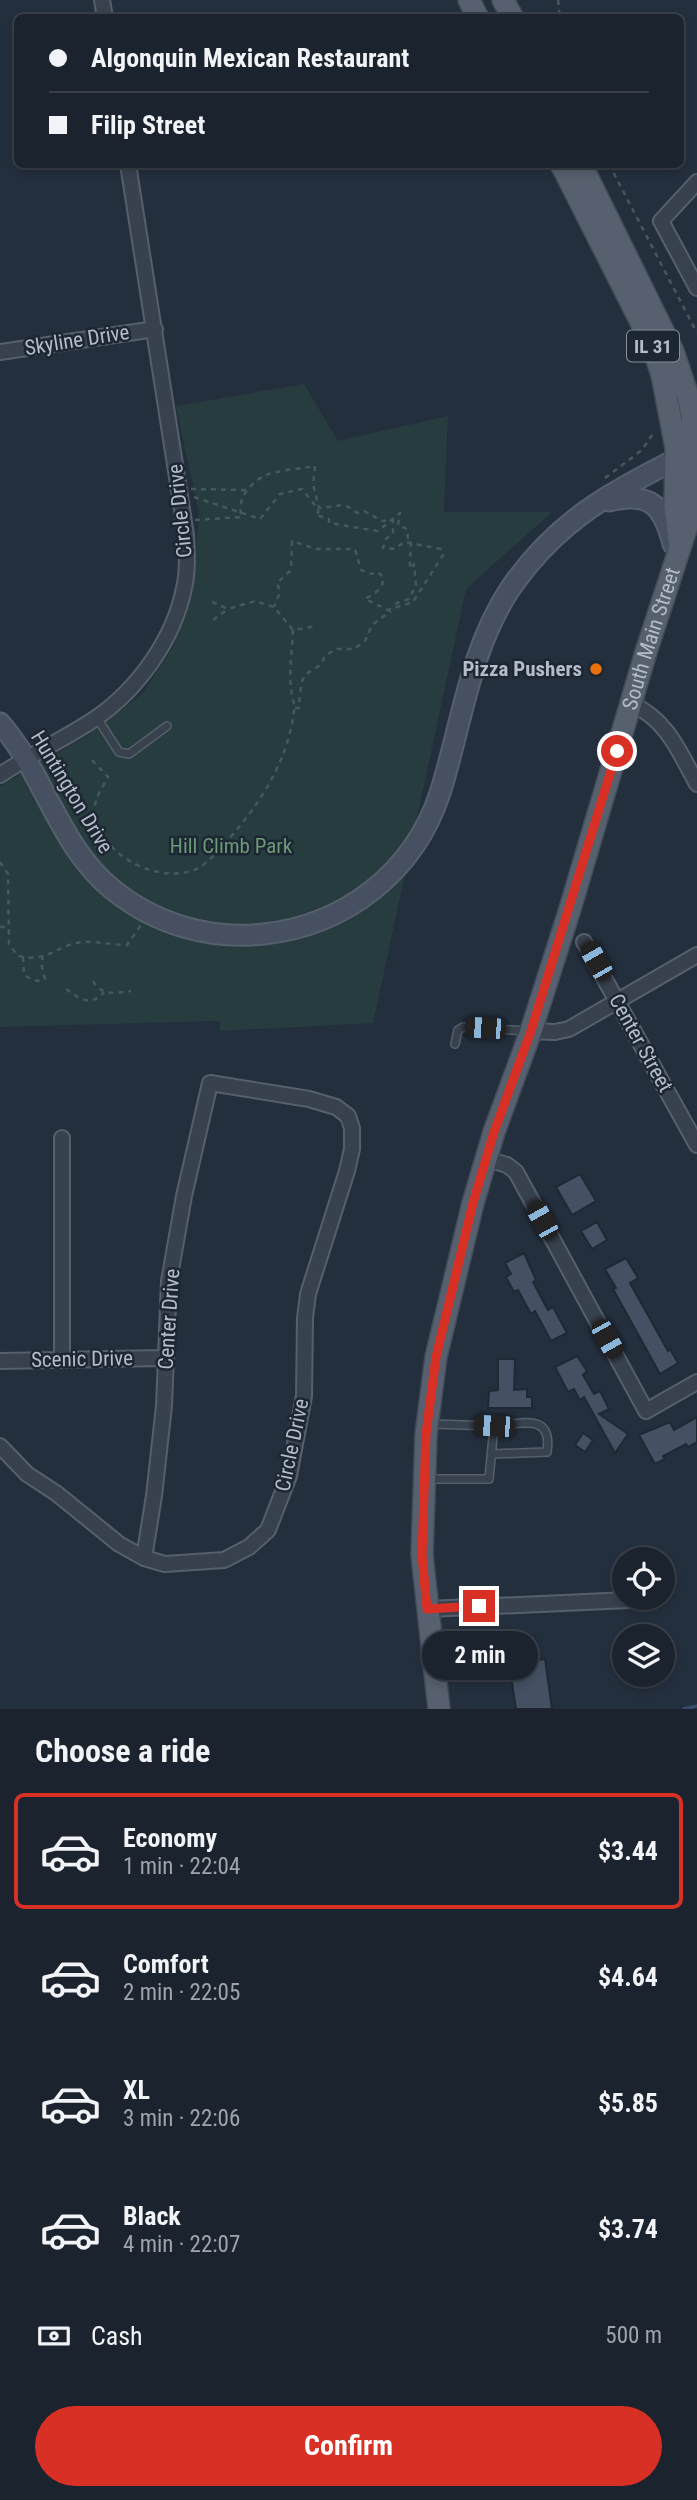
<!DOCTYPE html>
<meta charset="utf-8">
<style>
:root{--surface:#1b232e;--page:#242b36;--text:#f1f3f6;--muted:#a0a4aa;--line:#39404a;--accent:#d93025}
body{margin:0;font-family:"Roboto Condensed",sans-serif;background:var(--page);color:var(--text);height:100vh;display:flex;flex-direction:column;font-size:26px;white-space:nowrap}
*{box-sizing:border-box;margin:0}
p{font-size:23px;color:var(--muted)}
.icon{flex:none;width:38px;height:38px;fill:none;stroke:currentColor;stroke-width:2;stroke-linecap:round;stroke-linejoin:round}
.map{position:relative;height:1709px;overflow:hidden}
.sheet{display:flex;flex-direction:column;background:var(--surface);flex:1}
.sheet>*{flex:none}
.guide{position:absolute;left:14px;top:14px;width:670px;height:154px;border-radius:10px;box-shadow:0 4px 10px #0003,0 0 0 2px var(--line);display:grid;align-content:center;height:154px;padding:0 35px;background:var(--surface)}
.buttons{position:absolute;left:612px;top:1547px;display:grid;gap:14px}
.buttons a{display:grid;place-items:center;width:63px;height:63px;border-radius:50%;background:var(--surface);box-shadow:0 4px 10px #0003,0 0 0 2px var(--line);font-size:35px}
.end{position:absolute;width:32px;height:32px;margin:-16px;border:9px solid #d93025;background:#fff;box-shadow:0 0 0 4px #fff}
.from{border-radius:50%}
.bubble{position:absolute;height:49px;border-radius:24px;background:var(--surface);box-shadow:0 4px 10px #0003,0 0 0 2px var(--line);font-size:23px;font-weight:700;line-height:49px;text-align:center}
.car{position:absolute;width:21px;height:42px;margin:-21px -10px;border-radius:9px;box-shadow:0 0 5px 2px #0007;background:linear-gradient(#222 24%,#8ab4d8 0 40%,#222 0 76%,#8ab4d8 0 86%,#222 0)}
.guide b{display:flex;align-items:center;gap:24px;height:66px;font-size:26px}
.guide b+b{border-top:2px solid var(--line)}
.guide i{width:18px;height:18px;background:var(--text)}
ul{padding:0;list-style:none}
li{display:flex;align-items:center;gap:21px;height:116px;margin:0 14px 10px;padding:0 21px;border:4px solid transparent;border-radius:10px}
li div{flex:1}
li b{display:block;font-size:26px}
li em{font-style:normal;font-weight:700}
li.active{border-color:var(--accent)}
li>.icon{width:63px;height:63px;stroke-width:1.5}
h2{padding:0 35px;font-size:32px;line-height:84px}
.pay{display:flex;align-items:center;gap:18px;height:77px;padding:0 35px;font-size:26px}
.pay p{margin-inline-start:auto}
.cta{display:flex;gap:14px;margin-top:auto;padding:14px 35px}
.cta a{flex:1;height:80px;border-radius:42px;background:var(--accent);color:#fff;font-size:28px;font-weight:700;line-height:80px;text-align:center}
.map>svg:first-child{display:block}
.green{fill:#263c3f}
.lines{fill:none;stroke-linecap:round;stroke-linejoin:round}
.stream{stroke:#394c67;stroke-width:3.5}
.building{fill:#455162;stroke:#1f2835;stroke-width:2}
.lane-casing{stroke:#565f6c;stroke-width:10}
.street-casing{stroke:#565f6c;stroke-width:18}
.secondary-casing{stroke:#565f6c;stroke-width:23}
.primary-casing{stroke:#414a57;stroke-width:24}
.path{stroke:#44595c;stroke-width:2.5;stroke-dasharray:5 5;stroke-linecap:butt}
.lane{stroke:#38414e;stroke-width:7}
.street{stroke:#38414e;stroke-width:14}
.secondary{stroke:#465061;stroke-width:19}
.primary{stroke:#56606e;stroke-width:21}
.route{stroke:#d93025;stroke-width:9}
.food-dot{fill:#e8710a;stroke:#1d2633;stroke-width:2.5}
.labels{text-anchor:middle;stroke-width:5;stroke-linejoin:round;paint-order:stroke}
.shield{fill:#1d2633;stroke:#878f9c;stroke-width:2}
.shield-label{font-size:19px;font-weight:bold;fill:#b4bcc9}
.street-label{font-size:21px;fill:#b4bcc9;stroke:#1d2633}
.poi-label{font-size:21px;font-weight:bold;fill:#b4bcc9;stroke:#1d2633;text-anchor:end}
.park-label{font-size:21px;fill:#6b9a76;stroke:#1d2633}
</style>
<div class="map">
<svg width="697" height="1709" viewBox="0 0 697 1709">
<rect width="100%" height="100%" fill="#242f3e"/>
<path class="green" d="M304,384l34,57 110,-25 -4,96h108l-86,77 -93,434 -153,8 -1,-10 -219,6v-241l88,-51 55,-42 30,-46 13,-31 7,-33 6,-69 -23,-108z"/>
<g class="lines">
<path class="stream" d="M684,1709l13,-3"/>
</g>
<path class="building" d="M580,1174l16,27 -24,14 -16,-28z
M597,1222l10,18 -15,9 -11,-18z
M524,1253l12,27 -3,2 15,28 5,-3 14,26 -16,8 -16,-30 -4,3 -13,-24 -4,2 -8,-15 5,-3 -6,-11z
M626,1258l12,20 -8,5 38,68 2,-2 8,14 -18,11 -47,-85 3,-1 -11,-19z
M577,1356l10,15 -4,4 11,19 6,-3 9,18 -10,5 29,20 -13,19 -31,-56 -4,3 -6,-11 -6,3 -13,-25z
M498,1359h17l-1,31 13,-1v8h5v11h-44l1,-17 9,-1z
M697,1417v25l-9,5 -2,-3 -23,12 2,3 -10,5 -16,-29 31,-13 4,8z
M583,1433l10,7 -8,12 -10,-7z
M535,1636l3,24 7,-1 7,50h-36l-7,-45 5,-1 -4,-24z"/>
<g class="lines">
<defs>
<path id="lane" d="M97,718l22,34 10,2 38,-28
M455,1044l3,-14 5,-3 64,4
M492,1454l55,-2c6,-40 -26,-28 -53,-26
M429,1479h60l5,-53 -63,-2"/>
<path id="street" d="M102,0l3,18
M697,182l-36,39 36,67
M0,352l155,-23
M631,704c35,14 49,49 66,80
M0,775c31,-21 65,-36 96,-57 42,-29 78,-79 88,-130 4,-17 3,-35 2,-53l-58,-371
M584,942l113,203
M531,1031l24,1 14,-3 128,-74
M62,1138v221
M487,1159l20,6 9,7 130,239 51,-29
M0,1361l164,-3
M0,1446l27,28 29,19 63,51 25,14 21,6 59,-4 25,-13 19,-17 21,-54 15,-80 1,-78 3,-24 39,-123 5,-22v-21l-4,-12 -12,-9 -27,-8 -99,-16 -26,113 -15,85 -5,125 -10,90 -10,62
M427,1609l202,-9"/>
<path id="secondary" d="M609,501c42,-10 54,5 64,43
M0,723c44,50 59,123 112,166 43,35 97,51 152,45 82,-9 150,-62 176,-141 22,-69 29,-142 70,-204 28,-41 66,-75 109,-99 23,-14 47,-25 70,-38"/>
<g id="primary">
<path d="M469,0l9,18"/>
<path d="M503,0l10,18"/>
<path d="M561,164l91,180 10,31 14,73 -1,57 4,35"/>
<path id="s1" d="M439,1709l-17,-154 4,-121 10,-77 37,-154 21,-71 37,-101 39,-122 76,-257 44,-135 6,-34 -4,-68 -4,-19 -15,-45 -92,-187"/>
</g>
</defs>
<use href="#lane" class="lane-casing"/>
<use href="#street" class="street-casing"/>
<use href="#secondary" class="secondary-casing"/>
<use href="#primary" class="primary-casing"/>
<path class="path" d="M558,0l2,18
M609,164l88,169
M605,478l37,-28 10,-15
M191,489l56,1
M194,497l66,22 20,-25 22,-5 16,20v9l2,-2 9,3v4l49,8 22,-18 -2,12 9,4 1,9 3,1 -1,26 2,4 2,-5 2,21 -7,14 -12,4 -5,6
M195,520l47,-3c-6,-17 7,-33 22,-41 11,-6 37,-7 51,-10l-2,18 6,24c16,-1 26,-7 38,5l7,-2 18,10 11,-1v13l-7,6 -3,9 12,1 9,-7 37,7 2,6 -30,47 -25,8 -23,-11c9,-5 19,-10 18,-22l-5,-5 -7,2 -10,-4 -6,-21h-39l-24,-8 -1,29 -14,13 3,9 -6,15
M212,602l16,7 27,-8 19,6 19,23 24,-4
M213,620l15,-11
M295,708h4c0,-5 2,-26 4,-29 5,-11 18,-8 22,-24l12,-6h17l11,-8 7,-16 19,-14
M92,760l16,17c-5,10 -15,22 -13,35 4,42 60,72 99,58 13,-5 22,-17 32,-28 33,-36 62,-81 68,-131 1,-7 -2,-14 -3,-21 -2,-20 1,-40 2,-60
M0,862l8,12 1,70 9,12c30,7 36,-10 64,-14 15,-1 30,3 45,3l14,-20
M0,927h9
M23,957l1,18c6,4 14,8 21,4l-4,-16 2,-6
M93,981c9,16 23,12 38,10
M66,989c13,9 24,19 38,3"/>
<use href="#lane" class="lane"/>
<use href="#street" class="street"/>
<use href="#secondary" class="secondary"/>
<use href="#primary" class="primary"/>
</g>
<g class="lines">
<path class="route" d="M479,1606l-52,3 -5,-54 4,-121 10,-77 37,-154 21,-71 37,-101 86,-280"/>
</g>
<circle class="food-dot" cx="596" cy="669" r="7"/>
<g class="labels">
<rect class="shield" x="627" y="330.5" width="52" height="31" rx="5"/>
<g class="shield-label">
<text x="653" y="353">IL 31</text>
</g>
<g class="street-label">
<text transform="translate(77 340) rotate(-9)" y="7">Skyline Drive</text>
<text transform="translate(180 511) rotate(-96)" y="7">Circle Drive</text>
<text dy="7" stroke="none"><textPath href="#s1" startOffset="1104">South Main Street</textPath></text>
<text transform="translate(72 792) rotate(59)" y="7">Huntington Drive</text>
<text transform="translate(641 1043) rotate(61)" y="7">Center Street</text>
<text transform="translate(169 1319) rotate(-86)" y="7">Center Drive</text>
<text transform="translate(82 1359) rotate(-1)" y="7">Scenic Drive</text>
<text transform="translate(292 1445) rotate(-78)" y="7">Circle Drive</text>
</g>
<g class="poi-label">
<text x="582" y="676">Pizza Pushers</text>
</g>
<g class="park-label">
<text x="231" y="853">Hill Climb Park</text>
</g>
</g>
</svg>
<div class="buttons">
<a><svg class="icon" aria-label="locate" viewBox="0 0 24 24"><circle cx="12" cy="12" r="6"/><path d="M12 2v4M12 18v4M2 12h4M18 12h4"/></svg></a>
<a><svg class="icon" aria-label="layers" viewBox="0 0 24 24"><path d="M12 4l9 5-9 5-9-5zM3 14l9 5 9-5"/></svg></a>
</div>
<i class="end from" style="left:617px;top:751px"></i>
<i class="end" style="left:479px;top:1606px"></i>
<div class="bubble" style="left:422px;top:1631px;width:116px">2 min</div>
<i class="car" style="left:596px;top:961px;rotate:330deg"></i>
<i class="car" style="left:485px;top:1028px;rotate:273deg"></i>
<i class="car" style="left:542px;top:1220px;rotate:331deg"></i>
<i class="car" style="left:607px;top:1339px;rotate:151deg"></i>
<i class="car" style="left:494px;top:1426px;rotate:273deg"></i>
<div class="guide">
<b><i class="from"></i>Algonquin Mexican Restaurant</b>
<b><i></i>Filip Street</b>
</div>
</div>
<section class="sheet">
<h2>Choose a ride</h2>
<ul>
<li class="active"><svg class="icon" aria-label="car" viewBox="0 0 24 24"><path d="M5 17H2v-5l4-1 3-4h7l3 4 3 1v5h-3M9 17h6M6 11h13"/><circle cx="7" cy="17" r="2"/><circle cx="17" cy="17" r="2"/></svg><div><b>Economy</b><p>1 min · 22:04</p></div><em>$3.44</em></li>
<li><svg class="icon" aria-label="car" viewBox="0 0 24 24"><path d="M5 17H2v-5l4-1 3-4h7l3 4 3 1v5h-3M9 17h6M6 11h13"/><circle cx="7" cy="17" r="2"/><circle cx="17" cy="17" r="2"/></svg><div><b>Comfort</b><p>2 min · 22:05</p></div><em>$4.64</em></li>
<li><svg class="icon" aria-label="car" viewBox="0 0 24 24"><path d="M5 17H2v-5l4-1 3-4h7l3 4 3 1v5h-3M9 17h6M6 11h13"/><circle cx="7" cy="17" r="2"/><circle cx="17" cy="17" r="2"/></svg><div><b>XL</b><p>3 min · 22:06</p></div><em>$5.85</em></li>
<li><svg class="icon" aria-label="car" viewBox="0 0 24 24"><path d="M5 17H2v-5l4-1 3-4h7l3 4 3 1v5h-3M9 17h6M6 11h13"/><circle cx="7" cy="17" r="2"/><circle cx="17" cy="17" r="2"/></svg><div><b>Black</b><p>4 min · 22:07</p></div><em>$3.74</em></li>
</ul>
<div class="pay"><svg class="icon" aria-label="cash" viewBox="0 0 24 24"><path d="M3 7h18v10H3z"/><circle cx="12" cy="12" r="2"/></svg>Cash<p>500 m</p></div>
<div class="cta"><a>Confirm</a></div>
</section>
